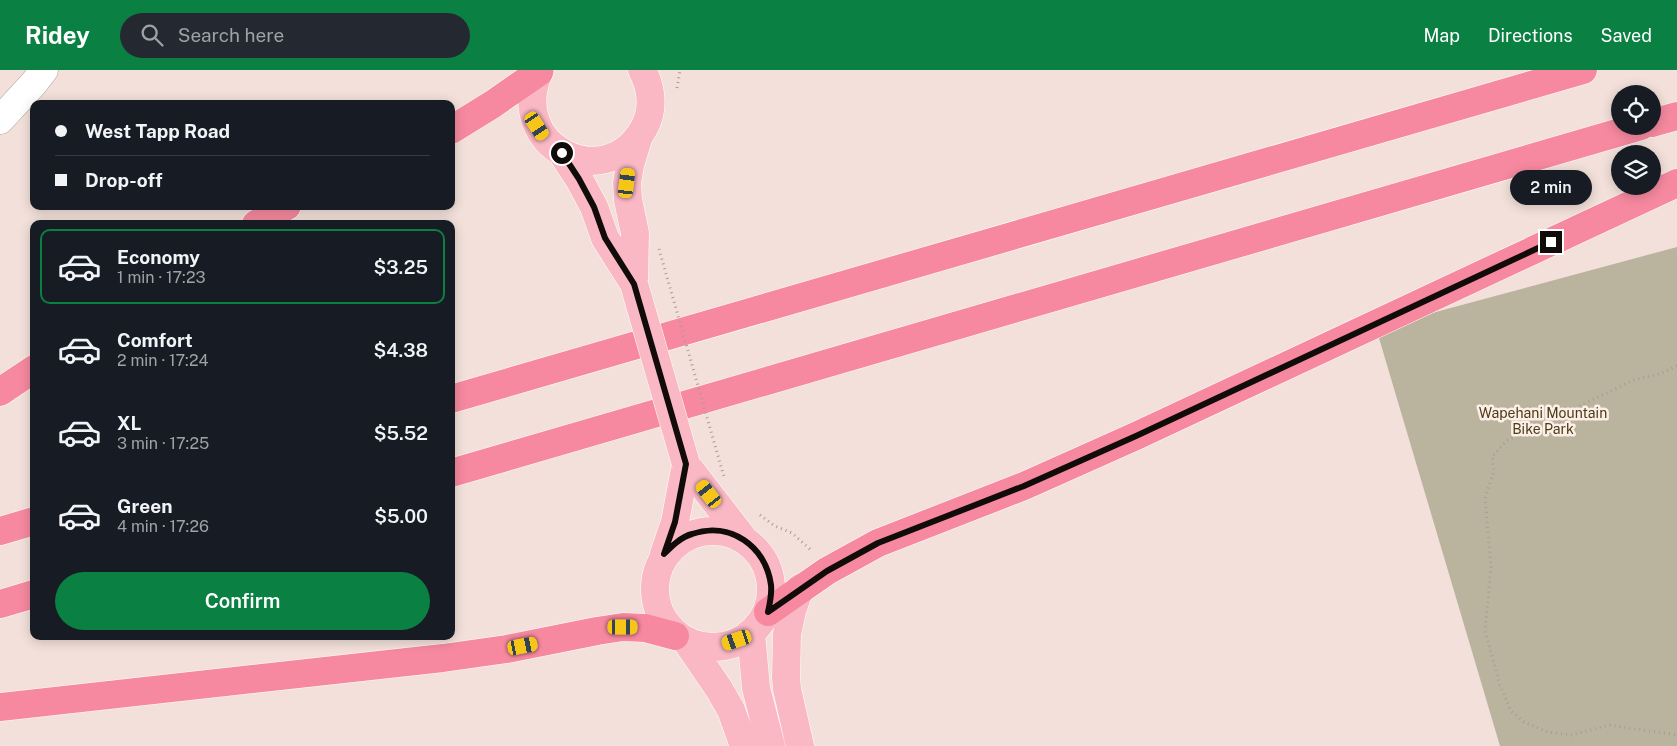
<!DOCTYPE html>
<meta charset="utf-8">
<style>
:root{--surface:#171b24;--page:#242831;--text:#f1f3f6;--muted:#9ea1a6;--line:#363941;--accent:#0b8043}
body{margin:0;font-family:"Public Sans",sans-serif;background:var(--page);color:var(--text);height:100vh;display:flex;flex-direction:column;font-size:19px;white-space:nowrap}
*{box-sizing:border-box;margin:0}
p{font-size:16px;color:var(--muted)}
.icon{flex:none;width:28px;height:28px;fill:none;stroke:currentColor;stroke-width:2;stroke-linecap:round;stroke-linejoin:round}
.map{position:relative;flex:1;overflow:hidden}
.details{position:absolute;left:30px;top:150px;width:425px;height:420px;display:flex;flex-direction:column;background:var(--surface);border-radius:10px;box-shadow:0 2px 12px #0003}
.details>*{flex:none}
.banner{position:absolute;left:30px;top:30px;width:425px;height:110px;border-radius:10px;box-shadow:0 2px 12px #0003;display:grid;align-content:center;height:110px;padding:0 25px;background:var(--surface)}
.buttons{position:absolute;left:1611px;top:15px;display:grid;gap:10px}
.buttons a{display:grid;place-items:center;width:50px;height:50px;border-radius:50%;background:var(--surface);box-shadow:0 2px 12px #0003;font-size:25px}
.end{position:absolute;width:22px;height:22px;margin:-11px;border:6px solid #110b0a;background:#fff;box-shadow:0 0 0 2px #fff}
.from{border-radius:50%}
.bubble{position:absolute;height:35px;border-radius:18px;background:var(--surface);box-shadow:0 2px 12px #0003;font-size:16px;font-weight:600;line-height:35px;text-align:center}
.car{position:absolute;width:15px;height:30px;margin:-15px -8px;border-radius:6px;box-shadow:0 0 4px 1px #0007;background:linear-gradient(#f5c518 24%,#345 0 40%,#f5c518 0 76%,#345 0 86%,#f5c518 0)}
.banner b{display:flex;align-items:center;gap:18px;height:48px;font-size:19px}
.banner b+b{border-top:1px solid var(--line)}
.banner i{width:12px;height:12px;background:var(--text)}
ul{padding:9px 0 0;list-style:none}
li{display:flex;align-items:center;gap:15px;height:75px;margin:0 10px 8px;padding:0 15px;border:2px solid transparent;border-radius:10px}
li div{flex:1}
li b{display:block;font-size:19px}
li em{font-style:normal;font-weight:600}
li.current{border-color:var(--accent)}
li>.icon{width:45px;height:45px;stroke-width:1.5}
.primary-button{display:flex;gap:10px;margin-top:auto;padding:10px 25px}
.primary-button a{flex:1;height:58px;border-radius:30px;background:var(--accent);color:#fff;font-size:20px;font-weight:600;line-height:58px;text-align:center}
header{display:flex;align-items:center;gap:30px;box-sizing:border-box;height:70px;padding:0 25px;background:var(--accent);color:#fff}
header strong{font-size:24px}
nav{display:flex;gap:28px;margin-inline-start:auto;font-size:18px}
.search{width:350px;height:45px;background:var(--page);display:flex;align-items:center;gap:12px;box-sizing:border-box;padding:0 18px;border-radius:28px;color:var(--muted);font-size:19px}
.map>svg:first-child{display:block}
.green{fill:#bab49e}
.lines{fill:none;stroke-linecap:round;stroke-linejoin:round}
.minor-casing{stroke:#ad9c97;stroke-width:29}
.major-casing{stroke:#fff;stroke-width:29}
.highway-casing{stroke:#fff;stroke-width:29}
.path{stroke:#aa9b96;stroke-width:3;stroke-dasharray:1 4;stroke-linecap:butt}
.minor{stroke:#fff;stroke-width:28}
.major{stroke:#fab8c5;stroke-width:28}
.highway{stroke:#f6899f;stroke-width:28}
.major-bridge-casing{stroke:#fff;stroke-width:29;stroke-linecap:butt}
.path-bridge{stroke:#aa9b96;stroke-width:3;stroke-dasharray:1 4;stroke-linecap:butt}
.major-bridge{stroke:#fab8c5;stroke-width:28}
.route{stroke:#110b0a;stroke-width:6}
.labels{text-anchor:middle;stroke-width:5;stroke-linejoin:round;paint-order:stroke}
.park-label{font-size:14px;fill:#493d12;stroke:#fdeee9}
</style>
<header>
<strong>Ridey</strong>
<div class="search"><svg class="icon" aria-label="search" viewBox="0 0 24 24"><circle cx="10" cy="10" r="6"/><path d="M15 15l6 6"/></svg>Search here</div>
<nav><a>Map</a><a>Directions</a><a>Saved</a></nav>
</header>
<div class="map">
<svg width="1677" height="676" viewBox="0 0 1677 676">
<rect width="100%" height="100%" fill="#f3e0da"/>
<path class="green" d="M1677,177v499h-177l-124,-418z"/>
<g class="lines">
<defs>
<path id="minor" d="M0,50l34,-37 10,-13"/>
<path id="major" d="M540,0c-36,75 65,128 104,58 10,-18 8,-40 -2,-58
M562,83l17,26 15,28 11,31 29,46
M634,214l1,-51 -7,-33 -1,-17 3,-18 8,-26
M686,394l57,74
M655 519a58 58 0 1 1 116 0a58 58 0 1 1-116 0Z
M664,484l11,-32 11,-58
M751,563l5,55 15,58
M687,572l32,47 12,21 13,36
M800,676l-13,-57 -1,-12 1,-43 5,-23 8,-23"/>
<path id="highway" d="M1652,53l25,-7
M451,60l42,-26 46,-32
M256,154l31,-18
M0,322l34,-23
M451,329l1132,-329
M451,403l1190,-347
M0,461l34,-10
M0,534l34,-10
M768,542l59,-41 51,-28 146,-57 112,-50 541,-253
M0,637l443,-49 64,-9 90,-18 26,-4 22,1 30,8"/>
</defs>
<use href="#minor" class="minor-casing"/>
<use href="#major" class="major-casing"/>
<use href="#highway" class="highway-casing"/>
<path class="path" d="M677,18l3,-18
M1677,296l-15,7 -28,7 -128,61 -14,16 2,14 -9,27 6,69 -6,64 15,54 11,26 13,11 24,10 23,3 38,-10 68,10
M760,445l15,11 17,7 20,18"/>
<use href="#minor" class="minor"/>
<use href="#major" class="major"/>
<use href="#highway" class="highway"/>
<defs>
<path id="major-bridge" d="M634,214l52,180"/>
</defs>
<use href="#major-bridge" class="major-bridge-casing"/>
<path class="path-bridge" d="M659,179l65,228"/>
<use href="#major-bridge" class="major-bridge"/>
</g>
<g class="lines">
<path class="route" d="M562,83l17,26 15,28 11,31 29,46 52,180 -11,58 -11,32c8,-8 17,-17 28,-20 38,-13 74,12 79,51 1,9 -1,18 -3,27l59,-41 51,-28 146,-57 112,-50 415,-194"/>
</g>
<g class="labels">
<g class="park-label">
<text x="1543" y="348">Wapehani Mountain<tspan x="1543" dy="16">Bike Park</tspan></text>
</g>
</g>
</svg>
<div class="buttons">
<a><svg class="icon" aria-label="locate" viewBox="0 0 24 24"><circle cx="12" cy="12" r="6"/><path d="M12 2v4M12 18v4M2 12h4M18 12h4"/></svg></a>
<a><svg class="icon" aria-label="layers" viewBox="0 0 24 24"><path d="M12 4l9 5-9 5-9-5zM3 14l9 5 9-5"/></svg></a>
</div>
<i class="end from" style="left:562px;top:83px"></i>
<i class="end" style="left:1551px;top:172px"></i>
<div class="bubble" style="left:1510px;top:100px;width:82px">2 min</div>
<i class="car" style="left:537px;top:56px;rotate:147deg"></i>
<i class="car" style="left:627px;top:113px;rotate:7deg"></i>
<i class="car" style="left:709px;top:424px;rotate:322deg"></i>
<i class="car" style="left:623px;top:557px;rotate:90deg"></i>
<i class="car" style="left:737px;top:570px;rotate:251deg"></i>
<i class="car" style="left:523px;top:576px;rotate:79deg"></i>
<div class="banner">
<b><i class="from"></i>West Tapp Road</b>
<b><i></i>Drop-off</b>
</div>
<section class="details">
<ul>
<li class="current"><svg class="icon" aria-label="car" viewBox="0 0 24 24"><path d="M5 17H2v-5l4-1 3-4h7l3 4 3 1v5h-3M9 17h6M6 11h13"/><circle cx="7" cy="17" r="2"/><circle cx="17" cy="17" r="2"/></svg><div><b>Economy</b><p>1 min · 17:23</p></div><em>$3.25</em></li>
<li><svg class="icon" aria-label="car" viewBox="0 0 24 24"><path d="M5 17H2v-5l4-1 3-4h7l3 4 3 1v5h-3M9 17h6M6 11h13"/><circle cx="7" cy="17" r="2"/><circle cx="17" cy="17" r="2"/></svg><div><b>Comfort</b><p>2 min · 17:24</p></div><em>$4.38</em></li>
<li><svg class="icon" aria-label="car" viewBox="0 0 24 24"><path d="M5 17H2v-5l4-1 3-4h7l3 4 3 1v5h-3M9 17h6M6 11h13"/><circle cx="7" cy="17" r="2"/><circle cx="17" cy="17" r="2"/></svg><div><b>XL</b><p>3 min · 17:25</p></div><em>$5.52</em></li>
<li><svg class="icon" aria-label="car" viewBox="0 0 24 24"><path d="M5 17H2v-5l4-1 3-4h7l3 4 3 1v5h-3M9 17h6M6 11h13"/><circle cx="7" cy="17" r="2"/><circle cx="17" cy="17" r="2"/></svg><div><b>Green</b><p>4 min · 17:26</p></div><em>$5.00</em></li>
</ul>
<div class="primary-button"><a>Confirm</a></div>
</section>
</div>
